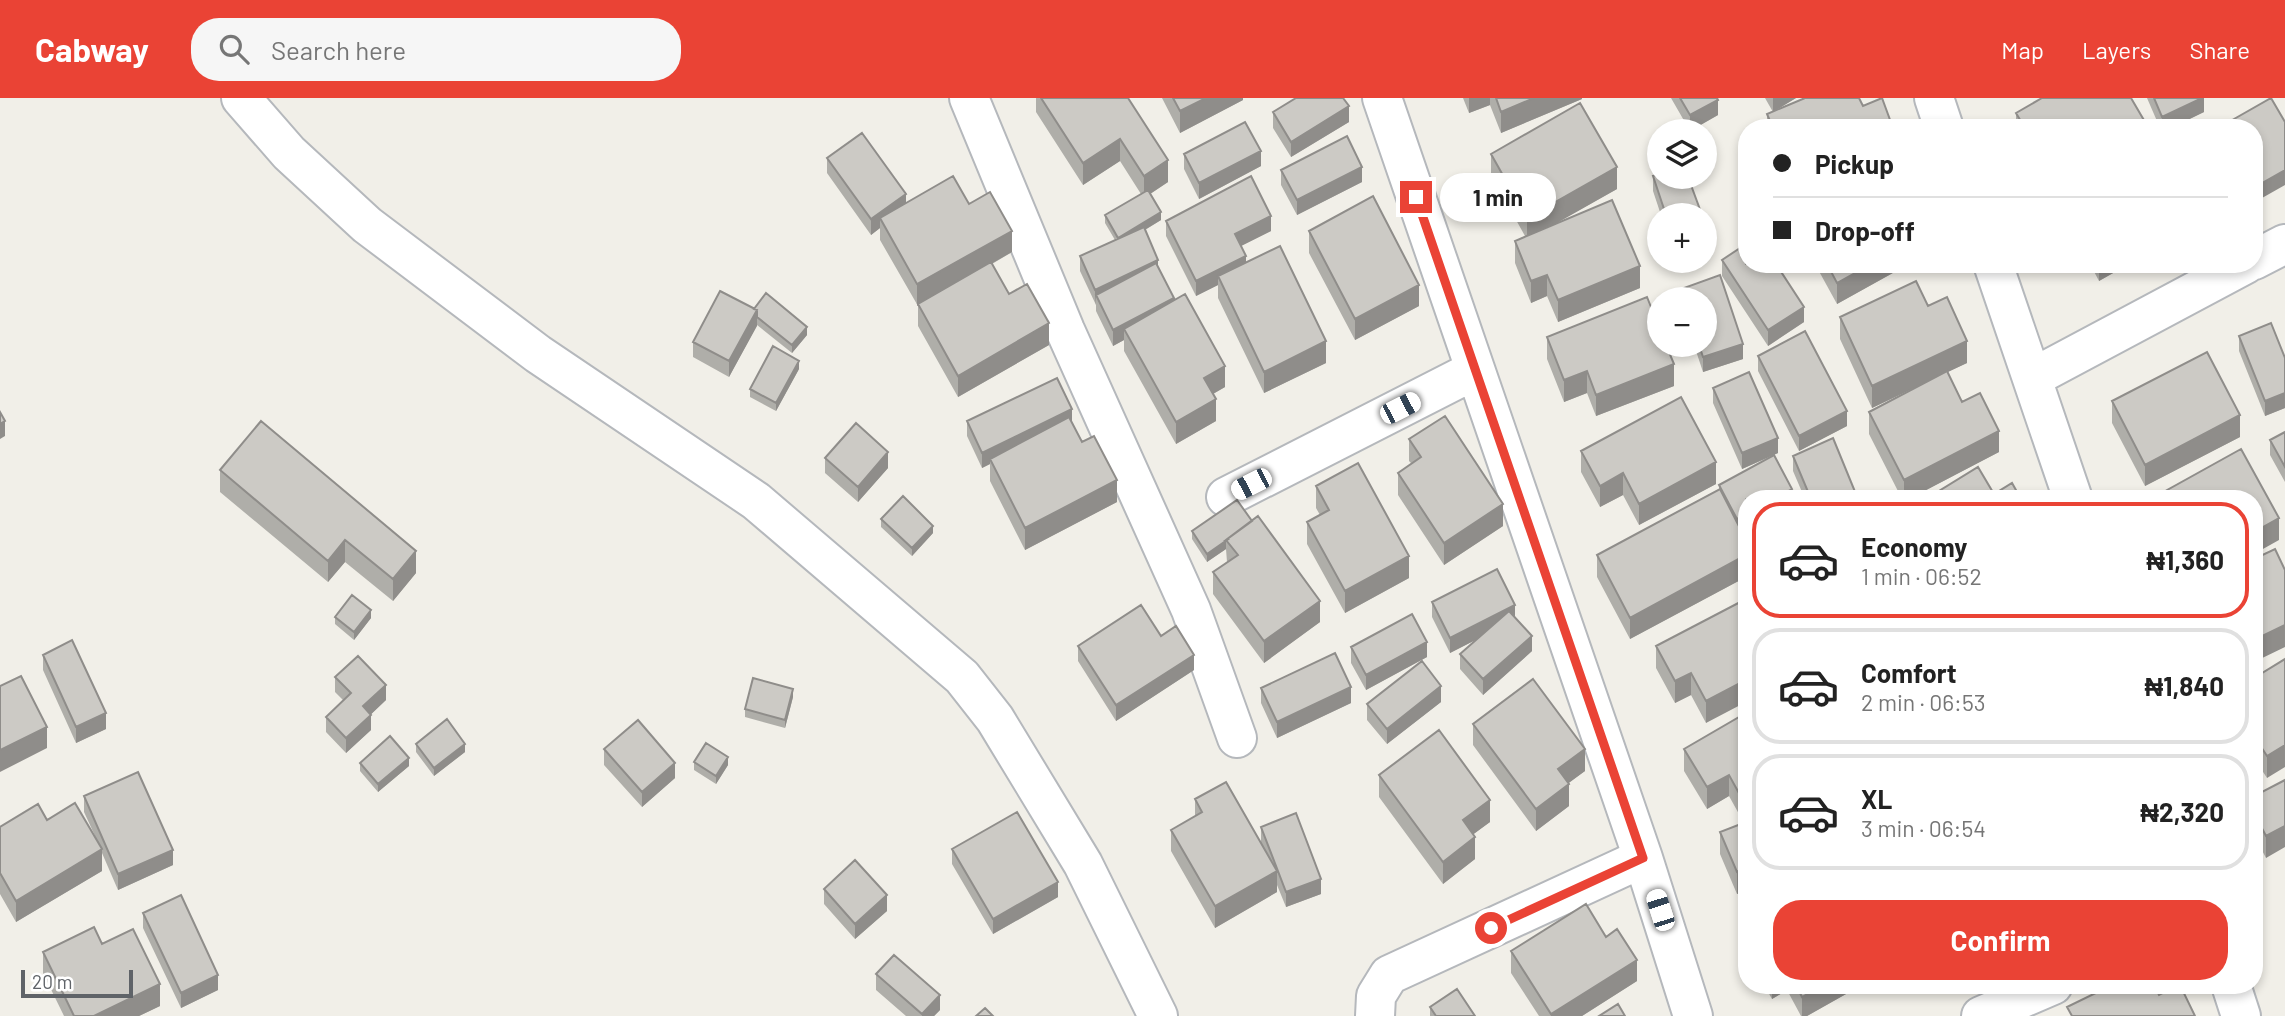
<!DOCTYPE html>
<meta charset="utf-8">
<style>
:root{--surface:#fff;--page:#f6f6f6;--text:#222;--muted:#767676;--line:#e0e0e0;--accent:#ea4335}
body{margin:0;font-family:Barlow,sans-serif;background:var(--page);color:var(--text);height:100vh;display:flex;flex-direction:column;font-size:26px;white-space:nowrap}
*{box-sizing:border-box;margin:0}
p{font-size:23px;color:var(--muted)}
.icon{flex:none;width:38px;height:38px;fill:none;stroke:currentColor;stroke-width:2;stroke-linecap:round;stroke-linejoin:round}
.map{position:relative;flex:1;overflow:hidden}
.sheet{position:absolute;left:1738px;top:392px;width:525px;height:504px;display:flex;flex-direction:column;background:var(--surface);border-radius:28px;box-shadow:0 4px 10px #0003}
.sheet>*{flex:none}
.banner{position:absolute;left:1738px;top:21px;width:525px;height:154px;border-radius:28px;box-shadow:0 4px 10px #0003;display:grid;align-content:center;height:154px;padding:0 35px;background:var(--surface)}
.buttons{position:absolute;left:1647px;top:21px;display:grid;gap:14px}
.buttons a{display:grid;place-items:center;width:70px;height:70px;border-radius:50%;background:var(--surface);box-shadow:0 4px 10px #0003;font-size:35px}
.scale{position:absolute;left:21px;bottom:18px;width:112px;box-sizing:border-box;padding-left:7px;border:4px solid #5f6368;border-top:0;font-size:19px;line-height:24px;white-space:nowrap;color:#5f6368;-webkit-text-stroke:5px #fff;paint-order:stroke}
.end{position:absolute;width:32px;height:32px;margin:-16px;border:9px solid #ea4335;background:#fff;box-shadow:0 0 0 4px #fff}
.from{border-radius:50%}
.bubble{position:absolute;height:49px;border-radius:24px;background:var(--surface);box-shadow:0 4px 10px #0003;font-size:23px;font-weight:700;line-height:49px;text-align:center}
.car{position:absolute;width:21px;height:42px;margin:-21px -10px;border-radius:9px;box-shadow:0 0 5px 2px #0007;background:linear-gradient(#fff 24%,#345 0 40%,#fff 0 76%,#345 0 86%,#fff 0)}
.banner b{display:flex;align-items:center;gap:24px;height:66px;font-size:26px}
.banner b+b{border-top:2px solid var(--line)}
.banner i{width:18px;height:18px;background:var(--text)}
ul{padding:12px 0 0;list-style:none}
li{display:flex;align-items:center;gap:21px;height:116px;margin:0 14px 10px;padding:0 21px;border:4px solid var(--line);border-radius:28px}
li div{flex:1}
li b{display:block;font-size:26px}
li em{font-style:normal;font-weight:700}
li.active{border-color:var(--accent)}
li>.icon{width:63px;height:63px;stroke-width:1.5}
.cta{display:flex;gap:14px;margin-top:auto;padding:14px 35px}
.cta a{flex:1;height:80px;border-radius:28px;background:var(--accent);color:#fff;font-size:28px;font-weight:700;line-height:80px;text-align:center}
header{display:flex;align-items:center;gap:42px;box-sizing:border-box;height:98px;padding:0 35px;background:var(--accent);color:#fff}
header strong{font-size:33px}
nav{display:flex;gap:38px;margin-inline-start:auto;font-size:24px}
.search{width:490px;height:63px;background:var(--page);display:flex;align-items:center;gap:18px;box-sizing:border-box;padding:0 24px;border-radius:28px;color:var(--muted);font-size:26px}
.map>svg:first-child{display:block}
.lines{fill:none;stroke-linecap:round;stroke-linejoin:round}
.minor-casing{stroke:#b5b8bc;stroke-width:42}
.minor{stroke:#fff;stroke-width:38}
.wall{fill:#afaea9}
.shaded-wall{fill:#8f8d8a}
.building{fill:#cccac5;stroke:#8f8d8a;stroke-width:2}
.route{stroke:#ea4335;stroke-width:9}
</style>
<header>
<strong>Cabway</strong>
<div class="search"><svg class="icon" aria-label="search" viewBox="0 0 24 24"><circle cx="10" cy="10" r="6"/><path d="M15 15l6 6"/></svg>Search here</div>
<nav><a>Map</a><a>Layers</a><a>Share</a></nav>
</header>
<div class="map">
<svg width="2285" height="918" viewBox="0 0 2285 918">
<rect width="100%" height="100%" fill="#f1efe8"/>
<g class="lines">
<defs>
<path id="minor" d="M241,0l48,55 78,72 171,129 218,147 206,176 33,42 88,145 75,152
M969,0l96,232 126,280 46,128
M1382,0l261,760 50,158
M1934,0l10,30
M2254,162l31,-16
M1993,166l80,235
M2034,279l212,-113
M1226,399l249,-127
M2231,887l10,31
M1375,918l1,-20 13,-21 254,-117
M1981,918l72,-31"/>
</defs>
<use href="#minor" class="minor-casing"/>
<use href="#minor" class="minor"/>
</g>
<path class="wall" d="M1036,0h92l40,84 -18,12 11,26 -16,10 13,38 16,32 51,87 -12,7 3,27 -40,23 -52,-93v-11l-11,6 -17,-35v-6l-16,-34v-15l35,-16 -10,-17v-8l36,-21 -21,-33 -37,24 -47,-73z
M1162,0h81v2l-63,33z
M1463,0h119v1l-81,34 -11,-28 -21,8z
M1671,0h46l1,17 -28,16z
M1765,0h31l-20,12 87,-4 30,22h-126v-14l6,-2z
M2147,0h57v14l-33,16h-11z
M1273,14l76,10 -58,35 -18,-29z
M2016,15l129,15h-129z
M1184,56l77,12 -62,33 -15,-30z
M1491,56l126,35 -63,35 86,64 -82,34 -11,-26 -16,7 -16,-40v-22l10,-5 -34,-61z
M827,60l79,45 63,1 43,48 -20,12 17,30 40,51 -91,52 -40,-71v-20l-38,-66v-12l-9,7 -44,-62z
M1281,72l81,12 -65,33 -16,-30z
M1653,78l49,39h-41l-8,-24z
M1166,123l105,10 -30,15 5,17 80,100 -62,30 -46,-95v-13l-22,11 -30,-60z
M1309,133l110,75 -64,34 -46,-87z
M1722,162l82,62 -36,24 -46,-70z
M1815,166h94l-72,40z
M2090,166h39l-30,17z
M1720,177l23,69v15l-40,13 -9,-27h10v-46h-23v-10z
M1928,208l39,57 -20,9 15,30 37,50 -90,47h-7l-33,-65v-22l55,-29 -52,25 -32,-69v-22z
M754,211l53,26 -15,18 -35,-28 -28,52 -36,-20v-15z
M2239,238l46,22v50l-20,8 -26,-65z
M1547,239l127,49 -78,30 -9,-23 -23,9 -17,-43z
M1758,258l89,70 -48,25 -41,-80z
M799,271l-23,42 -26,-14v-8z
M1713,290l65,65 -36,16 -29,-66z
M2112,303l128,36 -95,49 -33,-63z
M967,323l105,2 45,79 -92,48 -35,-69v-17l-8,4 -15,-32z
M2285,334v50l-15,-27v-15z
M1409,341l94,87 -59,39 -46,-70v-22l14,-9 -3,-3z
M1581,353l135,33 -77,41 -16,-30 -23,12 -19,-35z
M1793,358l65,43h-53l-12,-28z
M825,360l63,10 -30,34 -33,-29z
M220,372l196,103 -23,28 -48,-39 -17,20 -108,-90z
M1719,387l73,14 -50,32 4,9v37l-116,62 -33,-62v-22l122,-66z
M1316,388l93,92 -64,35 -38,-69v-22l13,-7 -4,-7z
M1237,402l83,122 -56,41 -51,-69v-22l14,-10 -1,-13 -19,13 -15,-23v-8z
M881,421l52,14 -21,23 -31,-29z
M1746,501l-40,124 -15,-28 -16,8 -19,-35v-22z
M1432,504l83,15 17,34 -49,44 -23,-26v-15l17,-15 -27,14 -18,-36z
M335,519l36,1 -17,22 -19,-16z
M1161,538l33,34 -78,51 -38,-60v-15z
M1351,549l76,10 -61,33 -15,-27z
M43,557l63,74 -30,14 -33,-73z
M2285,561l-18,119 -13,-20v-80z
M335,579l51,23 -15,14v16l-25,23 -20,-21v-15l18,-16 -9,-9z
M1261,590l90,15 -74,35 -16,-35z
M793,599l-8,31 -40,-11v-8z
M1441,604l-54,42 -20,-24v-16z
M1746,615v177l-9,4 -17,-40v-22l24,-9 -15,-27 -22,13 -23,-38v-22z
M1473,626l112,47 -17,12 1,23 -33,25 -63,-86z
M416,646l49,8 -31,24 -18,-24z
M604,651l71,29 -33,29 -38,-42z
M694,664l34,3 -12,19 -22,-14z
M360,665l49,3 -31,26 -18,-21z
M1379,677l111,47 -17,12 2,25 -32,25 -64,-87z
M2285,682l-19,78 -12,-23v-39z
M84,698l89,69 -55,25 -16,-37v18l-86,51 -16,-28v-67l96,11 -12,-26z
M1195,701l66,44v-16l60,67 -35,13 -9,-22v7l-62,36 -44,-77v-21l24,-14z
M952,751l106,48 -65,37 -41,-70z
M824,791l63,22 -32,28 -31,-35z
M143,815l75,77 -37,18 -38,-80z
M1606,839l31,44 -55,35h-43l-28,-43v-22z
M102,846l58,62 -21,10h-75l-21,-43v-21z
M876,876l64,36 -6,6h-28l-30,-26z
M1764,887h98l-55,31h-6l-14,-26 -15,9z
M1430,909l45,9h-45z"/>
<path class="shaded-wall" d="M1206,0h37v2l-63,33v-22z
M1469,0h21v7l-21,8z
M1534,0h48v1l-81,34v-21z
M1773,0h23l-23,14z
M2202,0h2v14l-33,16h-9v-11z
M1718,2v15l-28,16v-16z
M1349,8v16l-58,35v-15z
M2145,24v6h-10z
M1120,41v22l-37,24v-22z
M1261,53v15l-62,33v-16z
M1168,62v22l-24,16v-22z
M1362,69v15l-65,33v-15z
M1617,69v22l-90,51v-22z
M2285,72v15l-30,17v-15z
M906,96v16l-26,8v10l-9,7v-16z
M1161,114v8l-43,26v-8z
M1271,118v15l-36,18v-15z
M1012,133v21l-95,54v-22z
M1708,135v15l-4,2v-16z
M1246,158v15l-28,5v9l-22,11v-15z
M1158,162v16l-62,19 -1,10v-15z
M1871,166h38l-72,40v-21z
M2099,166h30l-30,17z
M1640,168v22l-82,34v-22z
M1547,177v21l-16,7v-22z
M1419,187v21l-64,34v-21z
M1174,200v15l-50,16v11l-11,6v-16z
M1804,209v15l-36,24v-16z
M757,212v16l-28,51v-16z
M1049,225v22l-91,52v-21z
M807,229v8l-15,18v-8z
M1326,243v22l-62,30v-21z
M1967,243v22l-95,45v-22z
M1743,246v15l-40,13v-15z
M799,263v8l-23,42v-8z
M1674,266v22l-78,30v-21z
M1225,268v21l-21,12v-21z
M1587,273v22l-23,9v-22z
M2285,295v15l-20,8v-15z
M1216,301v22l-40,23v-22z
M1072,311v16l-82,34v5l-8,4v-15z
M1847,313v15l-48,25v-15z
M2240,317v22l-95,49v-21z
M5,323v15l-5,3v-15z
M1999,333v21l-90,47h-5v-19z
M1778,340v15l-36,16v-16z
M888,354v16l-30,34v-15z
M1716,364v22l-77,41v-21z
M1623,375v22l-23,12v-21z
M1117,382v22l-92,48v-22z
M1792,391v10h-18z
M1503,406v22l-59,39v-22z
M1746,416v15l-9,5v-15z
M2279,420v22l-25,14v-22z
M933,428v7l-21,23v-8z
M345,442v22l-17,20v-21z
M1226,443v8l-19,13v-8z
M416,453v22l-23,28v-22z
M1746,457v22l-116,62v-21z
M1409,458v22l-64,35v-22z
M1320,503v21l-56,41v-22z
M1515,507v15l-65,33v-15z
M371,512v8l-17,22v-8z
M2285,527v22l-31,15v-22z
M1532,538v15l-49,44v-16z
M1427,544v15l-61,33v-15z
M1194,557v15l-78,51v-16z
M1691,575v22l-16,8v-22z
M1746,582v22l-40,21v-22z
M386,587v15l-23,22v-16z
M1441,588v16l-54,42v-15z
M1351,589v16l-74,35v-16z
M793,591v8l-8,31v-8z
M106,615v16l-30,14v-16z
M371,617v15l-25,23v-15z
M47,629v21l-47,24v-22z
M465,646v8l-31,24v-8z
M2285,647v22l-18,11v-22z
M1585,651v22l-27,20v-22z
M728,659v8l-12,19v-8z
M409,660v8l-31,26v-8z
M675,665v15l-33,29v-15z
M1729,677v21l-22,13v-22z
M1569,686v22l-33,25v-22z
M1490,702v22l-27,20v-22z
M1746,705v22h-1v-21z
M2285,728v21l-19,11v-22z
M1475,739v22l-32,25v-22z
M102,751v22l-86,51v-21z
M173,752v15l-55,25v-16z
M1746,770v22l-9,4v-22z
M1277,773v21l-62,36v-22z
M1321,781v15l-35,13v-15z
M1058,784v15l-65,37v-15z
M887,797v16l-32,28v-15z
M1637,862v21l-55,35h-31v-2z
M218,877v15l-37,18v-15z
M160,886v22l-21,10h-45z
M1772,887h15v5l-15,9z
M1823,887h39l-55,31h-5v-19z
M940,897v15l-6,6h-12v-2z"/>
<path class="building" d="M1041,0h87l40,62 -24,16 -24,-37 -37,24z
M1173,0h33l-26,13z
M1296,0h47l6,8 -58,36 -18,-30z
M1496,0h38l-33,14z
M1680,0h37l1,2 -28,15z
M1805,0h54l4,8 19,-8 11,30h-120l-6,-14z
M2042,0h89l14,24 -10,6h-110l-9,-15z
M2154,0h48l-40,19z
M2271,0l14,24v48l-30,17 -1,-59 -34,-1z
M1580,5l37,64 -90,51 -36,-64z
M1245,24l16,29 -62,32 -15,-29z
M862,35l44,61 -35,25 -44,-61z
M1347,38l15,31 -65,33 -16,-30z
M1659,76v3h29l14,38h-36l-13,-39z
M953,78l16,28 21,-12 22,39 -95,53 -37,-66z
M1251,78l20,40 -36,18 11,22 -50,25 -30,-60z
M1148,92l13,22 -43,26 -13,-23z
M1373,98l46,89 -64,34 -46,-88z
M1612,102l28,66 -82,34 -11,-25 -16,6 -16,-40z
M1704,126l4,9 -4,1z
M1144,129l14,33 -63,30 -15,-34z
M1746,146v20h30l28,43 -36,23 -46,-70z
M1280,148l46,95 -62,31 -46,-96z
M991,164l18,32 18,-10 22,39 -91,53 -40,-72z
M1156,165l18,35 -61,32 -17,-35z
M1827,166h44l-34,19z
M1720,177l23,69 -40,13 -4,-12h5v-46h-20l-3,-10z
M1916,183l12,25 19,-9 20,44 -95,45 -32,-69z
M720,193l37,19 -28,51 -36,-19z
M766,195l41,34 -15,18 -35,-28v-7l-3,-1z
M1185,196l40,72 -21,12 12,21 -40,23 -52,-93z
M1647,199l12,30v18h7l8,19 -78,31 -9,-24 -23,9 -17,-43z
M2271,225l14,35v35l-20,8 -26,-65z
M1805,233l42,80 -48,25 -41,-80z
M773,248l26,15 -23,42 -26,-14z
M2207,254l33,63 -95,50 -33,-64z
M1947,273l15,31 18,-9 19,38 -95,49 -35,-68z
M1749,274l29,66 -36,15 -29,-65z
M1057,280l15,31 -90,44 -15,-32z
M1681,299l35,65 -77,42 -16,-31 -23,13 -19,-35z
M0,314l5,9 -5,3z
M1445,318l58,88 -59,39 -46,-70 23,-16 -12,-18z
M1069,319l13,25 12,-6 23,44 -92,48 -35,-69z
M261,323l155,130 -23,28 -48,-39 -17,21 -108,-91z
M856,325l32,29 -30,35 -33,-29z
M2285,334v35l-15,-27z
M1833,340l25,61h-47l-18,-43z
M2241,351l38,69 -25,14v-33h-103z
M1774,357l18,34 -18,10h-28v15l-9,5 -18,-34z
M1358,365l51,93 -64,35 -38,-69 22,-12 -13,-24z
M1978,369l16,27 18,-11 9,16h-95z
M1720,391l26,51v15l-116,63 -33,-63z
M903,398l30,30 -21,22 -31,-29z
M1237,402l15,21 -26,19h1l-20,14 -15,-23z
M1258,418l62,85 -56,40 -51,-69 25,-17 -12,-15z
M2275,451l10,21v55l-31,15v-81z
M1497,471l18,36 -65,33 -18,-36z
M352,497l19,15 -17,22 -19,-15z
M1746,501v81l-40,21 -15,-28 -16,8 -19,-35z
M1141,507l20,31 15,-10 18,29 -78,50 -38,-59z
M1509,513l23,25 -49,43 -23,-25z
M1412,516l15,28 -61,33 -15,-28z
M72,542l34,73 -30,14 -33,-72z
M1335,555l16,34 -74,35 -16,-34z
M358,558l28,29 -23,21 8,9 -25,23 -20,-21 25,-24 -16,-16z
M2285,561v86l-18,11 -13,-20v-58z
M1422,563l19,25 -54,43 -20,-25z
M21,578l26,51 -47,23v-64z
M753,580l40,11 -8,31 -40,-11z
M1533,581l52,70 -27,20 11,15 -33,25 -63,-85z
M1746,615v90l-1,1 -16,-29 -22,12 -23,-38z
M447,621l18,25 -31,24 -18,-24z
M638,622l37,43 -33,29 -38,-43z
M1439,632l51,70 -27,20 12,17 -32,25 -64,-87z
M390,638l19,22 -31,26 -18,-21z
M706,645l22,14 -12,19 -22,-14z
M138,674l35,78 -55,24 -34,-78z
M2285,682v46l-19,10 -12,-23v-17z
M1226,684l51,89 -62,35 -44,-76 31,-18 -7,-13z
M75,705l27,46 -86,52 -16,-28v-46l38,-23 9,16z
M1017,714l41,70 -65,37 -41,-70z
M1296,715l25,66 -35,13 -25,-65z
M1746,724v46l-9,4 -17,-40z
M855,762l32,35 -32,29 -31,-35z
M181,797l37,80 -37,18 -38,-80z
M1586,806l20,33 11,-8 20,31 -86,54 -40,-63z
M94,829l8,17 31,-15 27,55 -66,32h-20l-31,-64z
M894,857l46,40 -18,19 -46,-40z
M1796,887h27l-21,12z
M2112,887h42l5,10 19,-10h2l15,31h-123l-5,-9z
M1457,891l18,27h-39l-6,-9z
M1618,906l7,12h-26z
M985,910l8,8h-17z"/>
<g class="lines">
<path class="route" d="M1416,99l227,661 -152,70"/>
</g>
</svg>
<div class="buttons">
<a><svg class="icon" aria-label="layers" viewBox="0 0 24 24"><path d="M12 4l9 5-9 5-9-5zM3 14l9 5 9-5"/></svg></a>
<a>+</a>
<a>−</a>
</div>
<div class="scale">20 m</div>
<i class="end from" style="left:1491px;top:830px"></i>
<i class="end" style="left:1416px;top:99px"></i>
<div class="bubble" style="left:1440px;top:75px;width:116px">1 min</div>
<i class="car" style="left:1400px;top:310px;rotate:63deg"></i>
<i class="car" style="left:1251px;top:386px;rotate:243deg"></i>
<i class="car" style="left:1660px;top:812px;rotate:342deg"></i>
<div class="banner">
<b><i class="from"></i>Pickup</b>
<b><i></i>Drop-off</b>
</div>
<section class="sheet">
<ul>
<li class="active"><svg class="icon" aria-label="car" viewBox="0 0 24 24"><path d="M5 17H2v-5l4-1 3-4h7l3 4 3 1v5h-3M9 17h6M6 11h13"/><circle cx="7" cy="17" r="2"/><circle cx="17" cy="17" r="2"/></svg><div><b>Economy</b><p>1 min · 06:52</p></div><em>₦1,360</em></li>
<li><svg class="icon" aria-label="car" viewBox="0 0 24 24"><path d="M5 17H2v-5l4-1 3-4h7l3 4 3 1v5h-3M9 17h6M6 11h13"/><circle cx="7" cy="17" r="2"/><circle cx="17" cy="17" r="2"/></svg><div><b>Comfort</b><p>2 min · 06:53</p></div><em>₦1,840</em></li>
<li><svg class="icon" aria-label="car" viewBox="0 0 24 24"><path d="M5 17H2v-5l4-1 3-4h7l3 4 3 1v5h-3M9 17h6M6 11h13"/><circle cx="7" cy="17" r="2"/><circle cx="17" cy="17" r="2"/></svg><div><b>XL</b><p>3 min · 06:54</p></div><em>₦2,320</em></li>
</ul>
<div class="cta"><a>Confirm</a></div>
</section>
</div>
